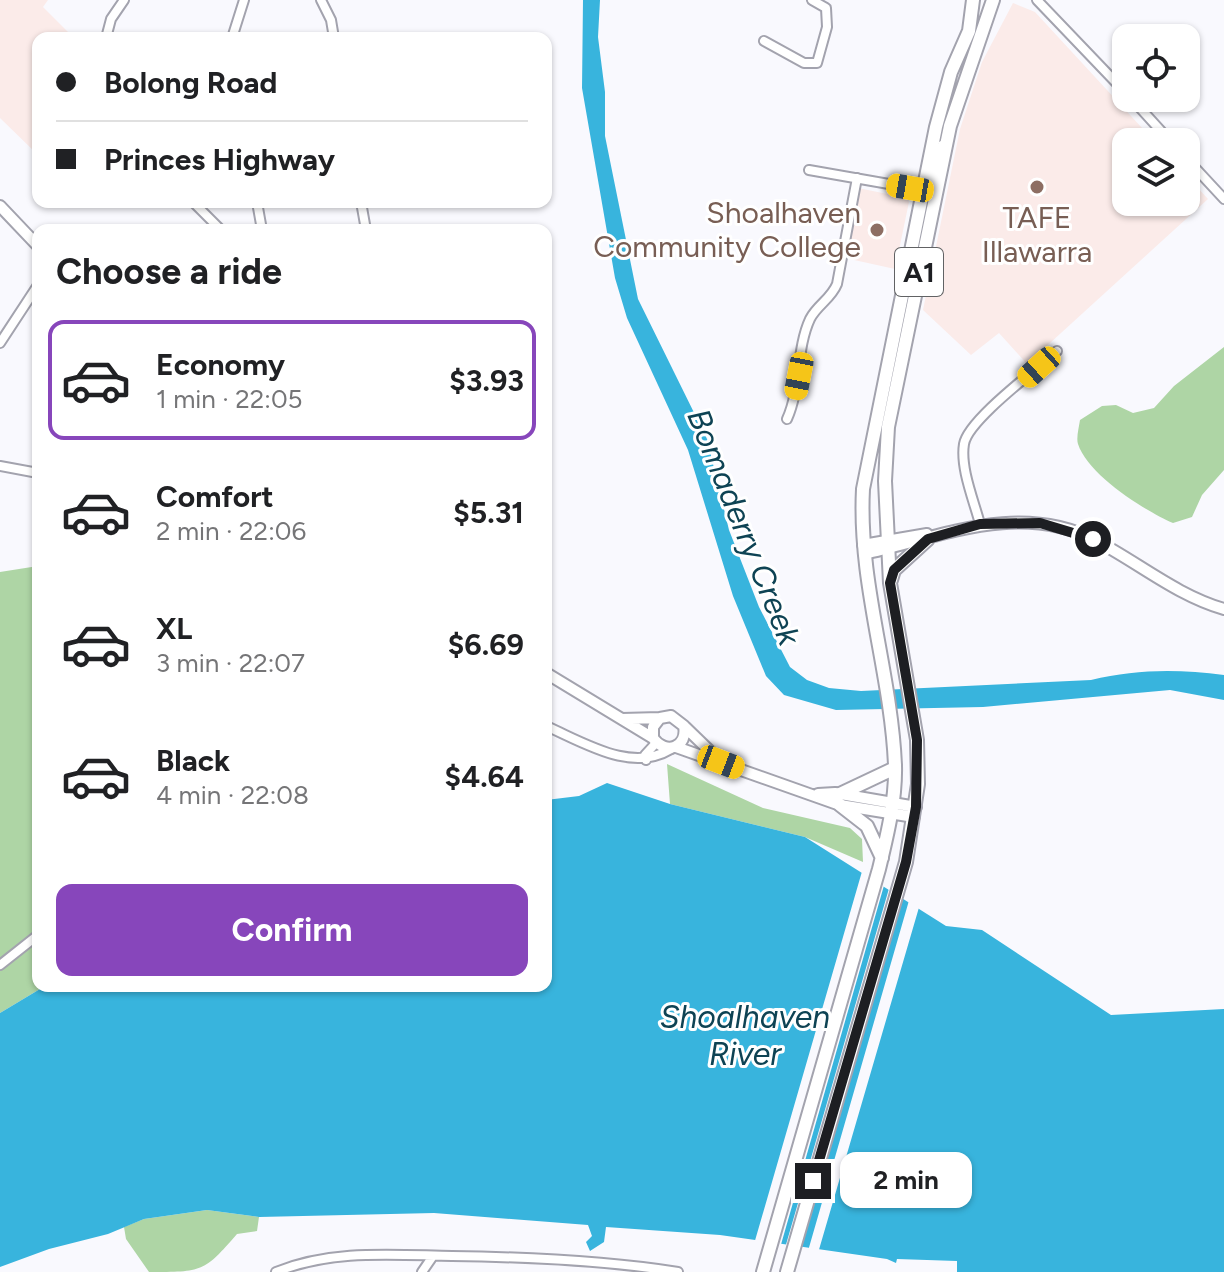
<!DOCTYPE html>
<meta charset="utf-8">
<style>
:root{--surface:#fff;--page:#f6f6f6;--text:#202124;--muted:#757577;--line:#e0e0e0;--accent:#8746bb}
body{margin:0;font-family:Figtree,sans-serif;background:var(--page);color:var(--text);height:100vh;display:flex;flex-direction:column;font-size:30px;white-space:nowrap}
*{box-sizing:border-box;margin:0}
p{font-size:26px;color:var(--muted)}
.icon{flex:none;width:44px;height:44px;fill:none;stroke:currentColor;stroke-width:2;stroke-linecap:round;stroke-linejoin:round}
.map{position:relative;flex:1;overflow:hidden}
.sheet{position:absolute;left:32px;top:224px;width:520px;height:768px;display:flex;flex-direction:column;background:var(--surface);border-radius:16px;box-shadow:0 2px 6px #0004}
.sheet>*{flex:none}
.top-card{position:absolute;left:32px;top:32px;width:520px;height:176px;border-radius:16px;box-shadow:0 2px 6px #0004;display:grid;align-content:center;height:176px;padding:0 24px;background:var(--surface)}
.buttons{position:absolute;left:1112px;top:24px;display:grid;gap:16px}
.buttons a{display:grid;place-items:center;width:88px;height:88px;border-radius:16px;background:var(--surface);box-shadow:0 2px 6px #0004;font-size:40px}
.end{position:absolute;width:36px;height:36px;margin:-18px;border:10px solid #1d1e22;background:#fff;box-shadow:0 0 0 4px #fff}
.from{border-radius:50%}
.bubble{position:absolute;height:56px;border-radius:16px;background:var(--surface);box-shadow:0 2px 6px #0004;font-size:26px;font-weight:700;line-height:56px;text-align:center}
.car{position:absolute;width:24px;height:48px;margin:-24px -12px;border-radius:10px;box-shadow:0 0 6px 2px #0007;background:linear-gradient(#f5c518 24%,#345 0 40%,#f5c518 0 76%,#345 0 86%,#f5c518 0)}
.top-card b{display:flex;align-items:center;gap:28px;height:76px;font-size:30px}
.top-card b+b{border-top:2px solid var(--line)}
.top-card i{width:20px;height:20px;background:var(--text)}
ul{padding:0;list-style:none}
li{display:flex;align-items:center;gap:24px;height:120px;margin:0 16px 12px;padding:0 8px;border:4px solid transparent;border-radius:16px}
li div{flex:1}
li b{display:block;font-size:30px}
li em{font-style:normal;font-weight:700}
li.active{border-color:var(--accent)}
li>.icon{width:72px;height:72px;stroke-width:1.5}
h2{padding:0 24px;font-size:36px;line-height:96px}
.primary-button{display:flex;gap:16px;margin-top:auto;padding:16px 24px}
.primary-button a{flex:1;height:92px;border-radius:16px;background:var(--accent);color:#fff;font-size:32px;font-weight:700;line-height:92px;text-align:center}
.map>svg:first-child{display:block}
.education{fill:#fbebe9}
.green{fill:#aed5a5}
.water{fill:#38b4dd}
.pier{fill:#f9f9fe}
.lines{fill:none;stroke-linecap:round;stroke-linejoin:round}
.minor-casing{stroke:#a3a3ae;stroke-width:12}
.major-casing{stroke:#a3a3ae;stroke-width:14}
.highway-casing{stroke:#a3a3ae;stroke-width:16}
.minor{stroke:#fff;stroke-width:8}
.major{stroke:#fff;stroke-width:10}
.highway{stroke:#fff;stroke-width:12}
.route{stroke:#1d1e22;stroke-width:10}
.education-dot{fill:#8d6e63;stroke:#fff;stroke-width:3}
.labels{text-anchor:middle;stroke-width:6;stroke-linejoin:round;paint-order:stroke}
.shield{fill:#fff;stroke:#616264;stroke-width:2}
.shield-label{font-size:28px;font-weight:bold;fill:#1d1e22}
.education-label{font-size:30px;fill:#785e54;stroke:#fff;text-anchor:end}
.water-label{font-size:32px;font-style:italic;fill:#0e4354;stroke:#fff}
</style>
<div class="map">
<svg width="1224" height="1272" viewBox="0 0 1224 1272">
<rect width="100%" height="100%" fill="#f9f9fe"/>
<path class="education" d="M0,0h48l-5,7 31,31h-36v117l-38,-37z
M1013,3l22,9 120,130h-29v60h60v-27l22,24 -181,165 -28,-31 -28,22 -48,-45 37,-181 22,-67z
M858,188l49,10 2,4 -14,67 -50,-11z"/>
<path class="green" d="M1224,347v123l-22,25 -10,22 -19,6c-28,-12 -85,-48 -95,-79 -2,-6 1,-17 2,-24l22,-14 14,-1 17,8 21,-5 20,-22z
M38,566v420h7l-45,27v-441z
M667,764l96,44 87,20 12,11 1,23 -58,-25 -135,-33z
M207,1210l52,7 -2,14 -20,3c-33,38 -34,38 -88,38l-23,-33 -2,-12 20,-8z"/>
<path class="water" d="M583,0h17l-2,37 7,55v44l33,163 69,140 22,91 30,77 31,60 17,13 22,8 32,3 230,-11c45,-11 87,-11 133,-5v25l-54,-10 -187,17 -147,3 -52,-15 -18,-19 -33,-80 -45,-146 -61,-132 -12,-40 -33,-190z
M607,783l63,21 135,33 141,89 36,4 129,85 113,-6v263h-267v-11l-60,-2 -1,4 -9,-4 -167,-24 -114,-8 -2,15 -14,9 -4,-9 6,-6 -4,-11 -154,-12 -175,4 -52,-7 -63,9 -36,15 -59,15 -49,18v-254l45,-27h501v-186l33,-4z"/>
<path class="pier" d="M863,868l22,14 -105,366 -26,-4z
M890,885l13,8 -104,357 -14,-2z
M910,897l10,7 -102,349 -10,-2z"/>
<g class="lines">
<defs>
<path id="minor" d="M321,0l10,20 3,18
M1037,0l89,93
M106,38l5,-19 13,-19
M232,38l12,-38
M764,41l40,22h13l10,-36 -1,-19 -14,-8
M1131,98l40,44
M1186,158l38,41
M809,170l114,20 8,-8 11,-37
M193,202l28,28
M257,202l5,28
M361,202l5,28
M0,343l38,-58
M787,419c14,-31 9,-70 23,-100 7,-14 21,-20 27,-35l20,-106
M0,466l38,7
M980,524c-6,-23 -20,-56 -16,-80 4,-24 72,-74 93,-93
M546,726c39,17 85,47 125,23
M646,760l-1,-5 11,-12
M0,965l38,-30
M276,1272c56,-23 117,-17 176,-16 75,1 151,4 226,16
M422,1272l11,-16"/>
<path id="major" d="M0,206l38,40
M863,545l64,-11
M864,554c76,-17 155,-53 231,-14 44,23 81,55 129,69
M546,673l107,65c13,18 35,9 31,-12l-13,-10 -11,2 -7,9v11
M622,719l38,-1
M685,727l32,31
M676,747l164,58 74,12
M818,794l17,-1 81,14"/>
<path id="highway" d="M891,580l3,-10 34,-31
M840,794l55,-26
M840,805l27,21 15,32
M763,1272l116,-403c8,-33 17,-69 16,-104 -4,-93 -37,-182 -32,-276l73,-362 15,-55 18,-41 4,-31
M787,1272l119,-410 12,-78 -1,-44 -27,-157 -5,-102 3,-54 62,-301 43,-126"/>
</defs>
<use href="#minor" class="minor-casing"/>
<use href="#major" class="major-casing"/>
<use href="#highway" class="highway-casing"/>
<use href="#minor" class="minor"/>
<use href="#major" class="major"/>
<use href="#highway" class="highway"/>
</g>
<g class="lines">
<path class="route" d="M813,1181l93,-319 10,-55 1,-67 -27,-157 4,-13 34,-31 52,-15 60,-1 53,16"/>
</g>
<g class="education-dot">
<circle cx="1037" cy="187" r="8"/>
<circle cx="877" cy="230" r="8"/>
</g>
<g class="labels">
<rect class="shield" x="895" y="248" width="48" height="48" rx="6"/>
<g class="shield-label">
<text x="919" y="282">A1</text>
</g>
<g class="education-label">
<text x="861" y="223">Shoalhaven<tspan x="861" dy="34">Community College</tspan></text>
<text x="1037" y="228" text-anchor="middle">TAFE<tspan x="1037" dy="34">Illawarra</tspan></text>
</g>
<g class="water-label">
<text transform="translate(744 527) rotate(68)" y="11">Bomaderry Creek</text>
<text x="745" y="1028">Shoalhaven<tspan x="745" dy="37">River</tspan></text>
</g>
</g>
</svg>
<div class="buttons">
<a><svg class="icon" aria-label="locate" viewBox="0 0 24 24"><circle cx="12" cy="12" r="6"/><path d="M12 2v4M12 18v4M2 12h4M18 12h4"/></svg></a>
<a><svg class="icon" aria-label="layers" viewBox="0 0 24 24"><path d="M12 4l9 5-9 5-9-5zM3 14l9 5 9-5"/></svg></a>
</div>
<i class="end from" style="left:1093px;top:539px"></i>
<i class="end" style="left:813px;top:1181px"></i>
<div class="bubble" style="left:840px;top:1152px;width:132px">2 min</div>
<i class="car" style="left:910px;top:188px;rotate:280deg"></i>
<i class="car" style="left:1039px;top:367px;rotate:228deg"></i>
<i class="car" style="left:799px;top:376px;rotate:191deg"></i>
<i class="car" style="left:721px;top:762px;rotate:111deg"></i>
<div class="top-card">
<b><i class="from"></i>Bolong Road</b>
<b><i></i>Princes Highway</b>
</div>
<section class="sheet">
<h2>Choose a ride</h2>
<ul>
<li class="active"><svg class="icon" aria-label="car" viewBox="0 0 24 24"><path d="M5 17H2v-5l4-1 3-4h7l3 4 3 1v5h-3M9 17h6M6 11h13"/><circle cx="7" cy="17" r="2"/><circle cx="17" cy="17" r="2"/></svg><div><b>Economy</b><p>1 min · 22:05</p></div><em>$3.93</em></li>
<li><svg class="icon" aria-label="car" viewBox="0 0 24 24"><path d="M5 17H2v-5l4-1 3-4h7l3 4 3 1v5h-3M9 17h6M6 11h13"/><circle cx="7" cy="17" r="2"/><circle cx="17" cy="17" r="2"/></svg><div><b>Comfort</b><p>2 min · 22:06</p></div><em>$5.31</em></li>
<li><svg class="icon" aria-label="car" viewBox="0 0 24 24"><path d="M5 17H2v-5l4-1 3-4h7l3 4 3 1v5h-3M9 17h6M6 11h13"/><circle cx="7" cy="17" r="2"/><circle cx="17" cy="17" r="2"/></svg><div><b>XL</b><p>3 min · 22:07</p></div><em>$6.69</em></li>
<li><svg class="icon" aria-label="car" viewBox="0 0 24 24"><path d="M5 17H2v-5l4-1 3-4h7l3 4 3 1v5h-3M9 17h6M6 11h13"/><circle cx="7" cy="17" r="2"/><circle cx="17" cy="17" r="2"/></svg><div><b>Black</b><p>4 min · 22:08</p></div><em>$4.64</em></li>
</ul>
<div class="primary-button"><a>Confirm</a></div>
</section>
</div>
